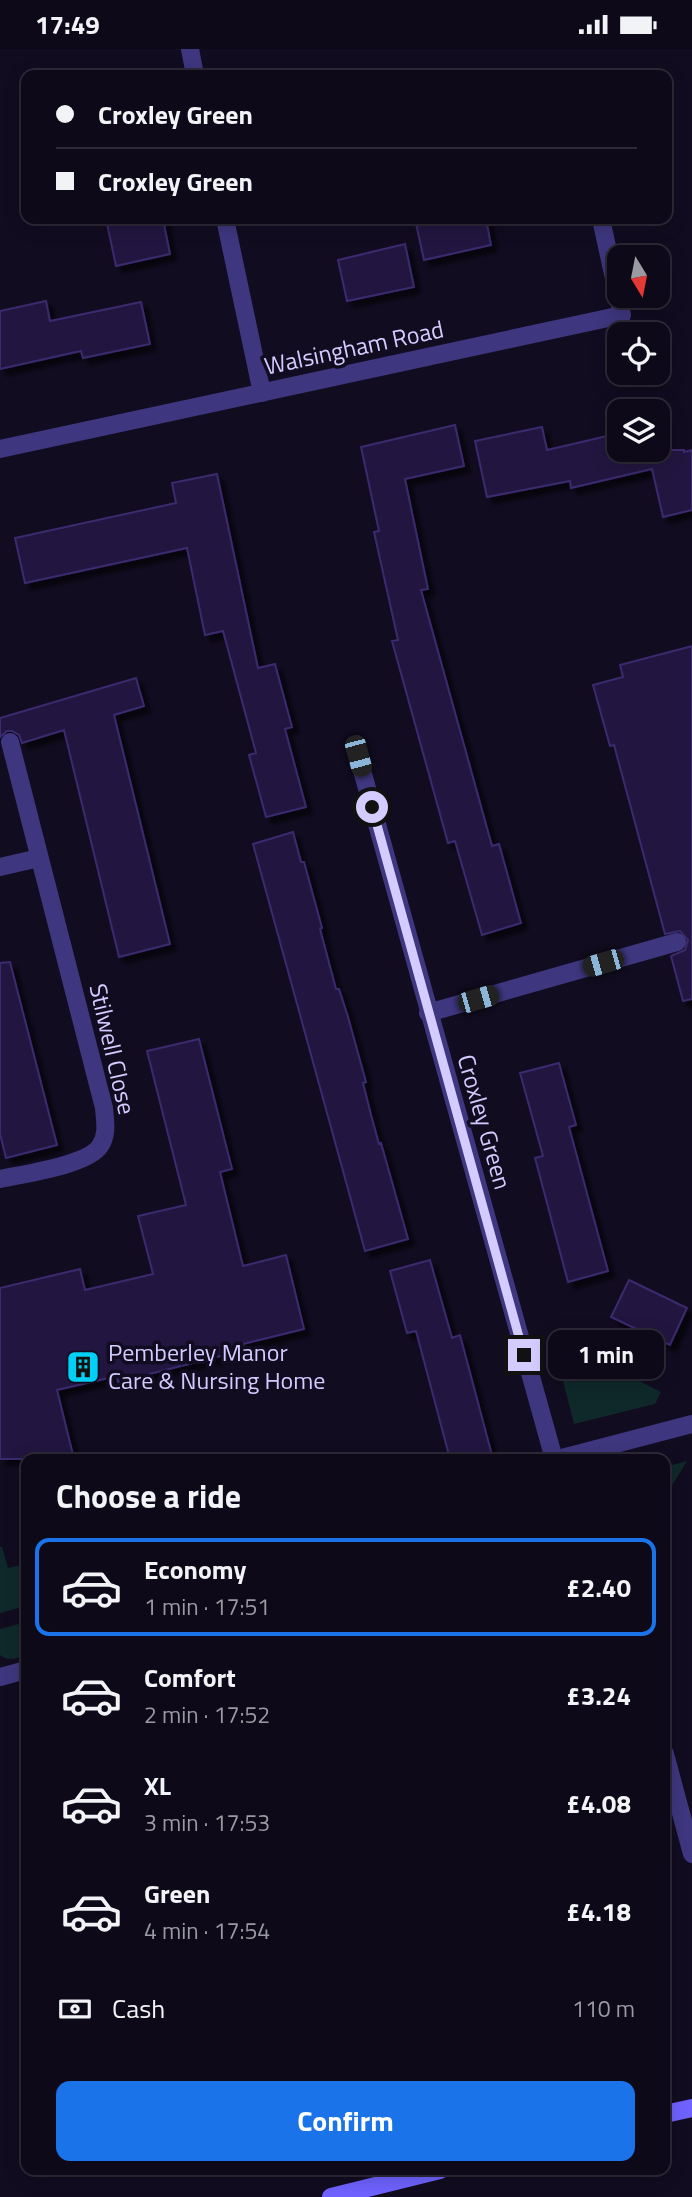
<!DOCTYPE html>
<meta charset="utf-8">
<style>
:root{--surface:#0d0918;--page:#1b1725;--text:#f1f3f6;--muted:#9a9aa2;--line:#2d2a37;--accent:#1a73e8}
body{margin:0;font-family:"Titillium Web",sans-serif;background:var(--page);color:var(--text);height:100vh;display:flex;flex-direction:column;font-size:26px;white-space:nowrap}
*{box-sizing:border-box;margin:0}
p{font-size:23px;color:var(--muted)}
.icon{flex:none;width:38px;height:38px;fill:none;stroke:currentColor;stroke-width:2;stroke-linecap:round;stroke-linejoin:round}
.map{position:relative;flex:1;overflow:hidden}
.panel{position:absolute;left:21px;top:1405px;width:649px;height:721px;display:flex;flex-direction:column;background:var(--surface);border-radius:14px;box-shadow:0 4px 18px #0003,0 0 0 2px var(--line)}
.panel>*{flex:none}
.top-card{position:absolute;left:21px;top:21px;width:651px;height:154px;border-radius:14px;box-shadow:0 4px 18px #0003,0 0 0 2px var(--line);display:grid;align-content:center;height:154px;padding:0 35px;background:var(--surface)}
.needle{width:46px;rotate:170deg}
.buttons{position:absolute;left:607px;top:196px;display:grid;gap:14px}
.buttons a{display:grid;place-items:center;width:63px;height:63px;border-radius:14px;background:var(--surface);box-shadow:0 4px 18px #0003,0 0 0 2px var(--line);font-size:35px}
.end{position:absolute;width:32px;height:32px;margin:-16px;border:9px solid #d4cbff;background:#111;box-shadow:0 0 0 4px #111}
.from{border-radius:50%}
.bubble{position:absolute;height:49px;border-radius:14px;background:var(--surface);box-shadow:0 4px 18px #0003,0 0 0 2px var(--line);font-size:23px;font-weight:700;line-height:49px;text-align:center}
.car{position:absolute;width:21px;height:42px;margin:-21px -10px;border-radius:9px;box-shadow:0 0 5px 2px #0007;background:linear-gradient(#222 24%,#8ab4d8 0 40%,#222 0 76%,#8ab4d8 0 86%,#222 0)}
.top-card b{display:flex;align-items:center;gap:24px;height:66px;font-size:26px}
.top-card b+b{border-top:2px solid var(--line)}
.top-card i{width:18px;height:18px;background:var(--text)}
ul{padding:0;list-style:none}
li{display:flex;align-items:center;gap:21px;height:98px;margin:0 14px 10px;padding:0 21px;border:4px solid transparent;border-radius:14px}
li div{flex:1}
li b{display:block;font-size:26px}
li em{font-style:normal;font-weight:700}
li.on{border-color:var(--accent)}
li>.icon{width:63px;height:63px;stroke-width:1.5}
h2{padding:0 35px;font-size:32px;line-height:84px}
.pay{display:flex;align-items:center;gap:18px;height:77px;padding:0 35px;font-size:26px}
.pay p{margin-inline-start:auto}
.action{display:flex;gap:14px;margin-top:auto;padding:14px 35px}
.action a{flex:1;height:80px;border-radius:14px;background:var(--accent);color:#fff;font-size:28px;font-weight:700;line-height:80px;text-align:center}
.status{display:flex;justify-content:space-between;align-items:center;height:49px;padding:0 35px;background:var(--surface);direction:ltr}
.status svg{height:19px;fill:currentColor}
.map>svg:first-child{display:block}
.green{fill:#0f292a}
.building{fill:#231841;stroke:#3b2a6d;stroke-width:2;filter:url(#shadow)}
.lines{fill:none;stroke-linecap:round;stroke-linejoin:round}
.street{stroke:#3e377f;stroke-width:18}
.secondary{stroke:#6f62ff;stroke-width:18}
.route{stroke:#d4cbff;stroke-width:9}
.labels{text-anchor:middle;stroke-width:7;stroke-linejoin:round;paint-order:stroke}
.street-label{font-size:24px;fill:#d4cbff;stroke:#110c20}
.poi-label{font-size:24px;fill:#d4cbff;stroke:#110c20;text-anchor:start}
</style>
<div class="status"><b>17:49</b><svg viewBox="0 0 49 12"><path d="M0 12V9h3v3zM5 12V6h3v6zM10 12V3h3v9zM15 12V0h3v12zM26 1h20v11H26zM47 4h2v5h-2z"/></svg></div>
<div class="map">
<svg width="692" height="2148" viewBox="0 0 692 2148">
<defs>
<filter id="shadow"><feDropShadow dx="6" dy="6" stdDeviation="2" flood-color="#0009"/></filter>
</defs>
<rect width="100%" height="100%" fill="#110c20"/>
<path class="green" d="M567,1295l94,48 -6,12 -81,20 -16,-63z
M687,1412l-22,36v-30z
M0,1498h2l6,21 18,-4v42l-26,7z
M26,1573v34c-9,2 -18,6 -26,-1v-26z"/>
<path class="building" d="M106,170h57l7,35 -54,12z
M415,170h71l5,26 -67,15z
M405,195l9,43 -67,14 -9,-41z
M46,252l4,20 91,-19 9,42 -67,14 -2,-7 -81,18v-58z
M455,376l9,41 -59,13 23,110 -7,1 71,256 7,-2 22,79 -39,12 -27,-94 -7,2 -56,-202 6,-1 -24,-108 5,-1 -18,-84z
M542,378l5,23 73,-17v17h64v2l8,-2v60l-29,7 -11,-48 -81,19 -1,-7 -83,16 -12,-56z
M217,425l41,194 17,-4 17,63 -7,2 21,78 -40,10 -17,-62 7,-2 -33,-122 -18,4 -18,-87 -162,35 -10,-45 161,-35 -4,-20z
M692,597v353l-9,2 -12,-45 14,-6 3,-10 -8,-9 -15,3 -51,-189 -4,1 -17,-61 30,-8 -3,-12z
M136,629l8,28 -30,9 56,229 -51,13 -55,-227 -42,13 -3,-8 -7,-4h-5l-7,6v-19z
M293,783l8,30h3l18,66 -2,1 16,60h3l9,28 18,65 -3,1 8,32 8,29 2,-1 27,96 -43,12 -112,-407z
M10,913l47,183 -51,13 -6,-24v-171z
M199,990l33,130 -12,3 23,94 43,-11 18,74 -61,15 1,6 -126,32 -1,-6 -60,14 17,69h-74v-171l80,-19 5,21 68,-16 -15,-58 48,-11 -39,-154z
M559,1014l17,62 -7,2 39,144 -40,11 -33,-124 8,-2 -23,-83z
M430,1211l22,78 8,-3 33,124h-43l-34,-128 -9,2 -17,-62z
M629,1231l58,28 -17,37 -59,-28z"/>
<g class="lines">
<path class="street" d="M190,0l5,26
M225,170l37,174
M0,400l622,-134 -21,-96
M358,707l196,703
M0,818l39,-9
M428,964l249,-71
M0,1130c23,-5 88,-14 100,-33 8,-11 5,-25 4,-38l-94,-366
M558,1410l134,-35
M0,1628l26,-7
M665,1705l27,100"/>
<path class="secondary" d="M665,2065l27,-6
M331,2148l109,-27"/>
</g>
<g class="lines">
<path class="route" d="M372,758l152,548"/>
</g>
<defs>
<symbol id="building-square" viewBox="-11 -11 22 22"><rect x="-9" y="-9" width="18" height="18" rx="4" fill="#00d0f6" stroke="#110c20"/><path d="M-4-6H4V6H1V3H-1V6H-4ZM-2.5-4.3h1.7v1.8h-1.7ZM.8-4.3h1.7v1.8H.8ZM-2.5-1h1.7V.8h-1.7ZM.8-1h1.7V.8H.8Z" fill="#111"/></symbol>
</defs>
<g fill-rule="evenodd">
<use href="#building-square" x="64" y="1299" width="38" height="38"/>
</g>
<g class="labels">
<g class="street-label">
<text transform="translate(354 299) rotate(-12)" y="8">Walsingham Road</text>
<text transform="translate(112 1000) rotate(77)" y="8">Stilwell Close</text>
<text transform="translate(484 1073) rotate(74)" y="8">Croxley Green</text>
</g>
<g class="poi-label">
<text x="108" y="1312">Pemberley Manor<tspan x="108" dy="28">Care &amp; Nursing Home</tspan></text>
</g>
</g>
</svg>
<div class="buttons">
<a><svg class="needle" viewBox="-14 -14 28 28"><path d="M0-13l5 13h-10z" fill="#e53935"/><path d="M0 13l5-13h-10z" fill="#9a9aa2"/></svg></a>
<a><svg class="icon" aria-label="locate" viewBox="0 0 24 24"><circle cx="12" cy="12" r="6"/><path d="M12 2v4M12 18v4M2 12h4M18 12h4"/></svg></a>
<a><svg class="icon" aria-label="layers" viewBox="0 0 24 24"><path d="M12 4l9 5-9 5-9-5zM3 14l9 5 9-5"/></svg></a>
</div>
<i class="end from" style="left:372px;top:758px"></i>
<i class="end" style="left:524px;top:1306px"></i>
<div class="bubble" style="left:548px;top:1281px;width:116px">1 min</div>
<i class="car" style="left:358px;top:707px;rotate:165deg"></i>
<i class="car" style="left:603px;top:914px;rotate:254deg"></i>
<i class="car" style="left:478px;top:950px;rotate:74deg"></i>
<div class="top-card">
<b><i class="from"></i>Croxley Green</b>
<b><i></i>Croxley Green</b>
</div>
<section class="panel">
<h2>Choose a ride</h2>
<ul>
<li class="on"><svg class="icon" aria-label="car" viewBox="0 0 24 24"><path d="M5 17H2v-5l4-1 3-4h7l3 4 3 1v5h-3M9 17h6M6 11h13"/><circle cx="7" cy="17" r="2"/><circle cx="17" cy="17" r="2"/></svg><div><b>Economy</b><p>1 min · 17:51</p></div><em>£2.40</em></li>
<li><svg class="icon" aria-label="car" viewBox="0 0 24 24"><path d="M5 17H2v-5l4-1 3-4h7l3 4 3 1v5h-3M9 17h6M6 11h13"/><circle cx="7" cy="17" r="2"/><circle cx="17" cy="17" r="2"/></svg><div><b>Comfort</b><p>2 min · 17:52</p></div><em>£3.24</em></li>
<li><svg class="icon" aria-label="car" viewBox="0 0 24 24"><path d="M5 17H2v-5l4-1 3-4h7l3 4 3 1v5h-3M9 17h6M6 11h13"/><circle cx="7" cy="17" r="2"/><circle cx="17" cy="17" r="2"/></svg><div><b>XL</b><p>3 min · 17:53</p></div><em>£4.08</em></li>
<li><svg class="icon" aria-label="car" viewBox="0 0 24 24"><path d="M5 17H2v-5l4-1 3-4h7l3 4 3 1v5h-3M9 17h6M6 11h13"/><circle cx="7" cy="17" r="2"/><circle cx="17" cy="17" r="2"/></svg><div><b>Green</b><p>4 min · 17:54</p></div><em>£4.18</em></li>
</ul>
<div class="pay"><svg class="icon" aria-label="cash" viewBox="0 0 24 24"><path d="M3 7h18v10H3z"/><circle cx="12" cy="12" r="2"/></svg>Cash<p>110 m</p></div>
<div class="action"><a>Confirm</a></div>
</section>
</div>
